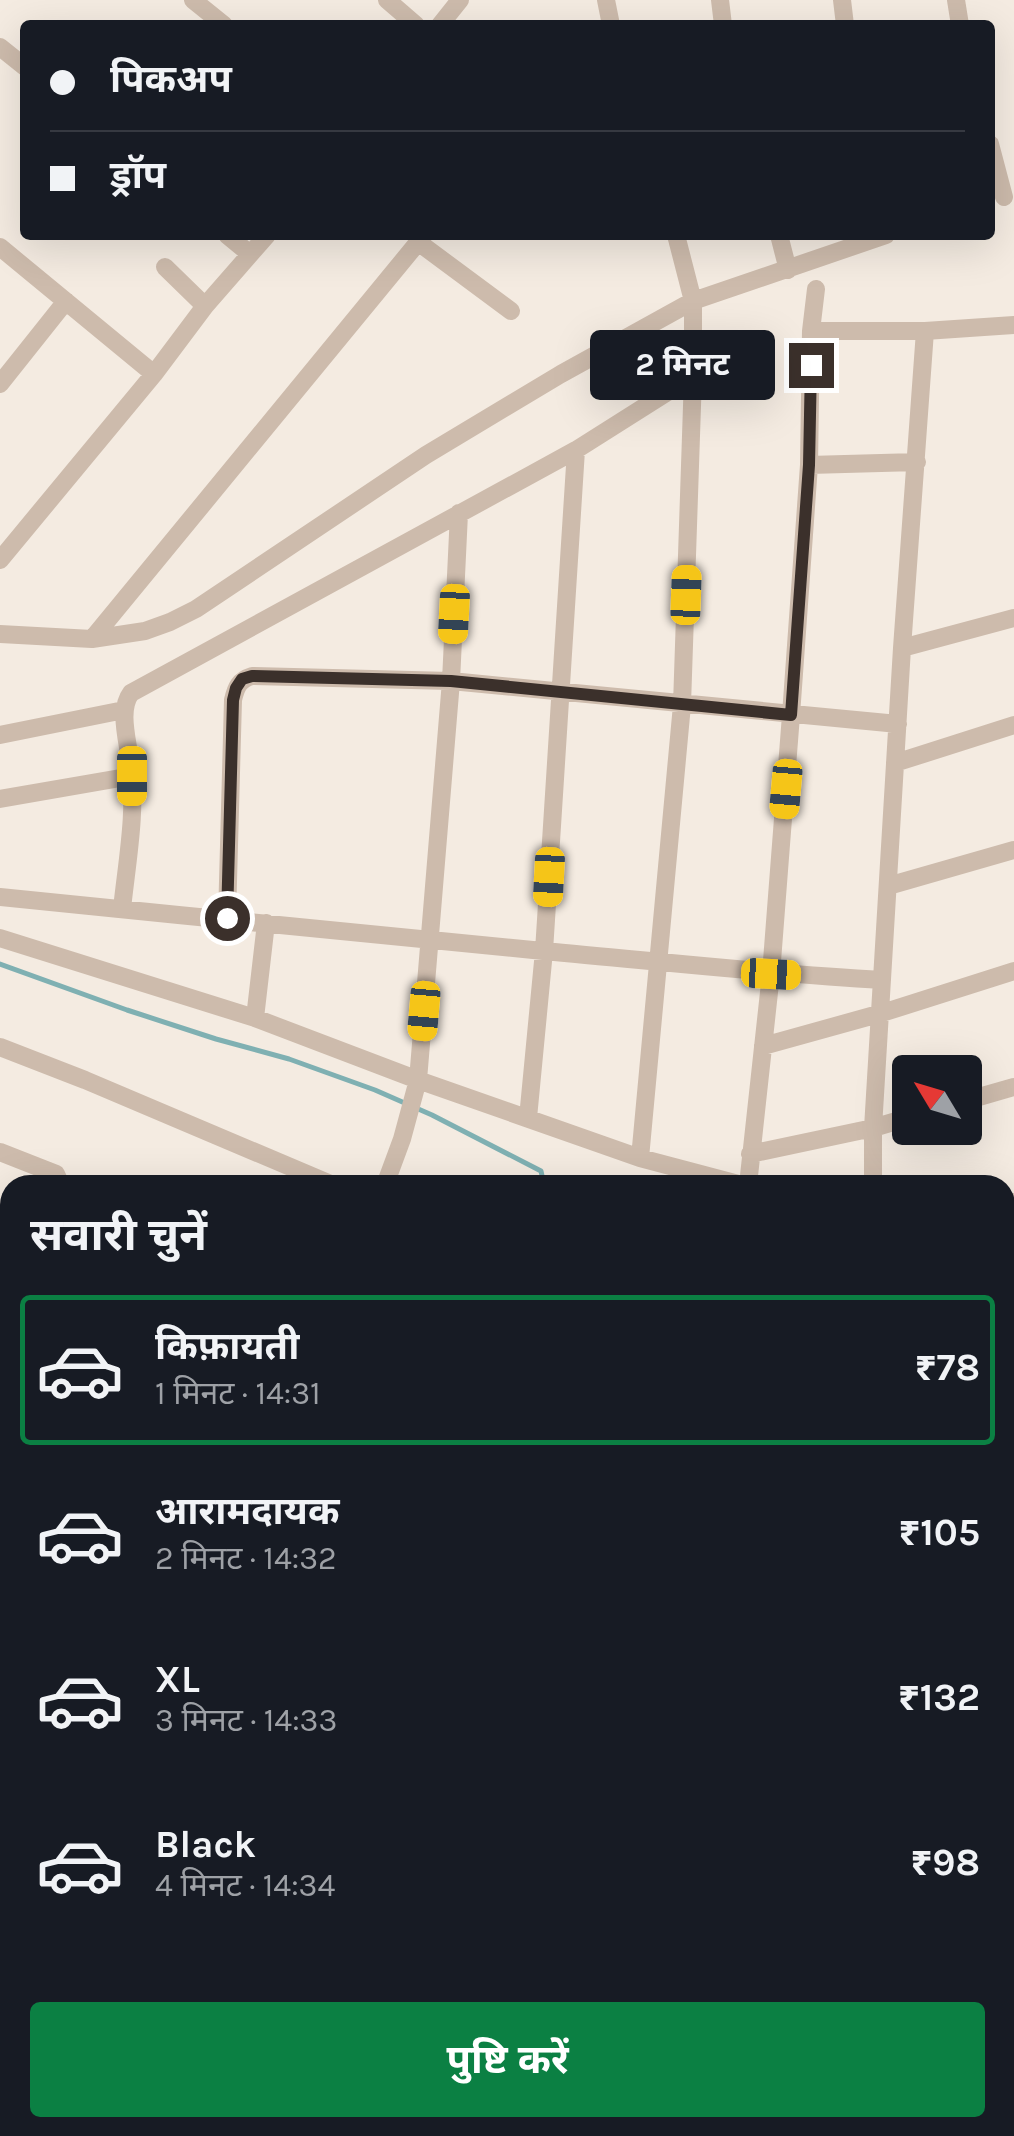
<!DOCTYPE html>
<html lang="hi">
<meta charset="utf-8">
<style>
:root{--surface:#171b24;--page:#20242c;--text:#f1f3f6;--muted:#9ea1a6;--line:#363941;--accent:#0b8043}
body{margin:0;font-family:Karla,"Noto Sans Devanagari",sans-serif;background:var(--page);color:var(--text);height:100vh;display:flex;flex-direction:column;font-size:38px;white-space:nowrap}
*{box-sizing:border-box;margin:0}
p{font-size:32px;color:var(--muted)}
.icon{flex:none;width:55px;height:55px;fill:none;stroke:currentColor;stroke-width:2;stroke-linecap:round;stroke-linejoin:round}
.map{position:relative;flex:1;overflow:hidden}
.drawer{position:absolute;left:0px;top:1175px;width:1015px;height:962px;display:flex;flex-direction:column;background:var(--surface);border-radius:30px 30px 0 0;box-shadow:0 10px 40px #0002}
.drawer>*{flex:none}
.banner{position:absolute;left:20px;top:20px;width:975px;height:220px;border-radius:10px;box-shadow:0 10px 40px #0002;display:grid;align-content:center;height:220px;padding:0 30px;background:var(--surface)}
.needle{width:65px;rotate:308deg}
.tools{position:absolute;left:892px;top:1055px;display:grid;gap:20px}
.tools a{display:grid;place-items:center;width:90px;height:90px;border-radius:10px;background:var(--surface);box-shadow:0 10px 40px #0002;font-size:50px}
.end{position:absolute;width:45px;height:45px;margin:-22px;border:12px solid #3b302b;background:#fff;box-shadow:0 0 0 5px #fff}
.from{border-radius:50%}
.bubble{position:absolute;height:70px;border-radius:10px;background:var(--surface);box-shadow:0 10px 40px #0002;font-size:32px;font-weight:700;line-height:70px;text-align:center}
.car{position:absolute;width:30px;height:60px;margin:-30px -15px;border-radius:12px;box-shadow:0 0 8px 2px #0007;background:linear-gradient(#f5c518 24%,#345 0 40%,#f5c518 0 76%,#345 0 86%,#f5c518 0)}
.banner b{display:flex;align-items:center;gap:35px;height:95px;font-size:38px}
.banner b+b{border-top:2px solid var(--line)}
.banner i{width:25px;height:25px;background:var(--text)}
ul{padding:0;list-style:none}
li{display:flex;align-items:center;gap:30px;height:150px;margin:0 20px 15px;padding:0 10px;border:5px solid transparent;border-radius:10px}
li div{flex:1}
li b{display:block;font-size:38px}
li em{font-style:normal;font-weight:700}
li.active{border-color:var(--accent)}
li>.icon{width:90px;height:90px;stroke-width:1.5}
h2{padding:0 30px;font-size:45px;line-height:120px}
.button{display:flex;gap:20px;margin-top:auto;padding:20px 30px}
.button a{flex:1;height:115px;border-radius:10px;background:var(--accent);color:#fff;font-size:40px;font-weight:700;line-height:115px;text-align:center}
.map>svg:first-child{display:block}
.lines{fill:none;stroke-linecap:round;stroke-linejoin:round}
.stream{stroke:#7fb0b2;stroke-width:5}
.building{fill:#c8694b}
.minor{stroke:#cdbbac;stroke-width:18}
.route{stroke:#3b302b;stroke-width:12}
</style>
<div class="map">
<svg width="1014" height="2136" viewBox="0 0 1014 2136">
<rect width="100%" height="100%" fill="#f4ebe1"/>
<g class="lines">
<path class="stream" d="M0,964l127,46 89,29 73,20 86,31 57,25 109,56 3,14
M1005,1386l9,6"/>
</g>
<path class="building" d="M3,1274h7v23l-8,-1z
M10,1313v27h-6l-1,-26z"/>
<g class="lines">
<path class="minor" d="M193,0l31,25
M387,0l29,25
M606,0l5,25
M720,0l3,25
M842,0l3,25
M956,0l4,25
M440,25l20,-25
M0,47l25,20
M990,144l14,53
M227,235l23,19
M779,235l9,35
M418,242l93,69
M0,247l154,127
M165,267l40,39
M811,331h114
M0,384l66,-83
M809,465l108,-3
M0,560l154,-186 51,-68 62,-71
M0,634l92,5 53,-8 25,-9 26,-13 230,-154 135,-81 132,-73 -17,-66
M92,639l332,-404
M902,648l112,-30
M0,735l124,-25
M895,763l119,-38
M0,799l132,-23
M888,886l126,-36
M0,897c181,18 362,37 543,54 113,10 225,23 339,29
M122,909c5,-48 15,-99 8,-148 -2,-20 -12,-51 1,-68l445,-243 117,-74
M227,918l6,-218c3,-13 6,-20 19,-24l199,5 447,43
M0,938l255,80 163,62 222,78 102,27
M255,1018l11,-95
M763,1046l119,-33 132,-42
M0,1047l85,33 248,105
M965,1101l49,-14
M528,1118l16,-167 32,-501
M0,1152l56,22 5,11
M750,1154l123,-26 37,-11
M640,1158l42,-453 11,-329v-75l193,-66
M385,1185l17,-46 16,-59 33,-399 8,-168
M748,1185l23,-211 20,-259 18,-250 2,-134 5,-42
M873,1185v-57l29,-480 23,-317 89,-6
M1005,1205l9,-3
M1005,1306l9,5
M0,1381h10
M0,1413h10
M1005,1454l9,4
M0,1518l10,-1
M0,1753h10
M1005,1892l9,-2
M0,1958h10
M202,2128l1,8
M661,2128l2,8
M992,2128l2,8
M464,2131l17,-3"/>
</g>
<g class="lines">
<path class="route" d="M227,918l6,-218 3,-12 6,-9 10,-3 199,5 340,34 18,-250 2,-100"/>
</g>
</svg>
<div class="tools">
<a><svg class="needle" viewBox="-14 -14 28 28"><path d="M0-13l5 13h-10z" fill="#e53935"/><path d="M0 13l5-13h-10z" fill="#9ea1a6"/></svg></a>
</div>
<i class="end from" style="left:227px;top:918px"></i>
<i class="end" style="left:811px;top:365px"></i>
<div class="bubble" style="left:590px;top:330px;width:185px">2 मिनट</div>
<i class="car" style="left:686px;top:595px;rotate:2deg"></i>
<i class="car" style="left:454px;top:614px;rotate:183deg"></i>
<i class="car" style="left:132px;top:776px;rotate:180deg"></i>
<i class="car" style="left:786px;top:789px;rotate:185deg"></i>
<i class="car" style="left:549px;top:877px;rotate:183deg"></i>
<i class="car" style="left:771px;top:974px;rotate:93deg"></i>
<i class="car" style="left:424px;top:1011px;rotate:185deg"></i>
<div class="banner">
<b><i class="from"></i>पिकअप</b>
<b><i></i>ड्रॉप</b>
</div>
<section class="drawer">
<h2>सवारी चुनें</h2>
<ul>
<li class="active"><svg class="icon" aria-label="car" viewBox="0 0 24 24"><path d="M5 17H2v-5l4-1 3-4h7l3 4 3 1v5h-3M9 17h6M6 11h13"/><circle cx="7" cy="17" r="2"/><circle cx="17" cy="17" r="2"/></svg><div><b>किफ़ायती</b><p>1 मिनट · 14:31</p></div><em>₹78</em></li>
<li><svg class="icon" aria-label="car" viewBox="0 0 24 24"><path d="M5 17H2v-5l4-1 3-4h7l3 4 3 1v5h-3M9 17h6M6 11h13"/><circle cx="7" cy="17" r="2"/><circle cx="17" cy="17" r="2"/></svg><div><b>आरामदायक</b><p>2 मिनट · 14:32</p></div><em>₹105</em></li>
<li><svg class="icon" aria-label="car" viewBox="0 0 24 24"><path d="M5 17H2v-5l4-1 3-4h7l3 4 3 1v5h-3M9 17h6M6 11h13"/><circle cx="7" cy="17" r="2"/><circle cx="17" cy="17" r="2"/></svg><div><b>XL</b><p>3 मिनट · 14:33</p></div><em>₹132</em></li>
<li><svg class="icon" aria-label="car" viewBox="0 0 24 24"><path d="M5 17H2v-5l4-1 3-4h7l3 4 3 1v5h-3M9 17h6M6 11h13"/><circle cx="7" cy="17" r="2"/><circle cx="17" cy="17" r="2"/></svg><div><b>Black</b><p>4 मिनट · 14:34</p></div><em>₹98</em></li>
</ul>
<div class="button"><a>पुष्टि करें</a></div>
</section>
</div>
